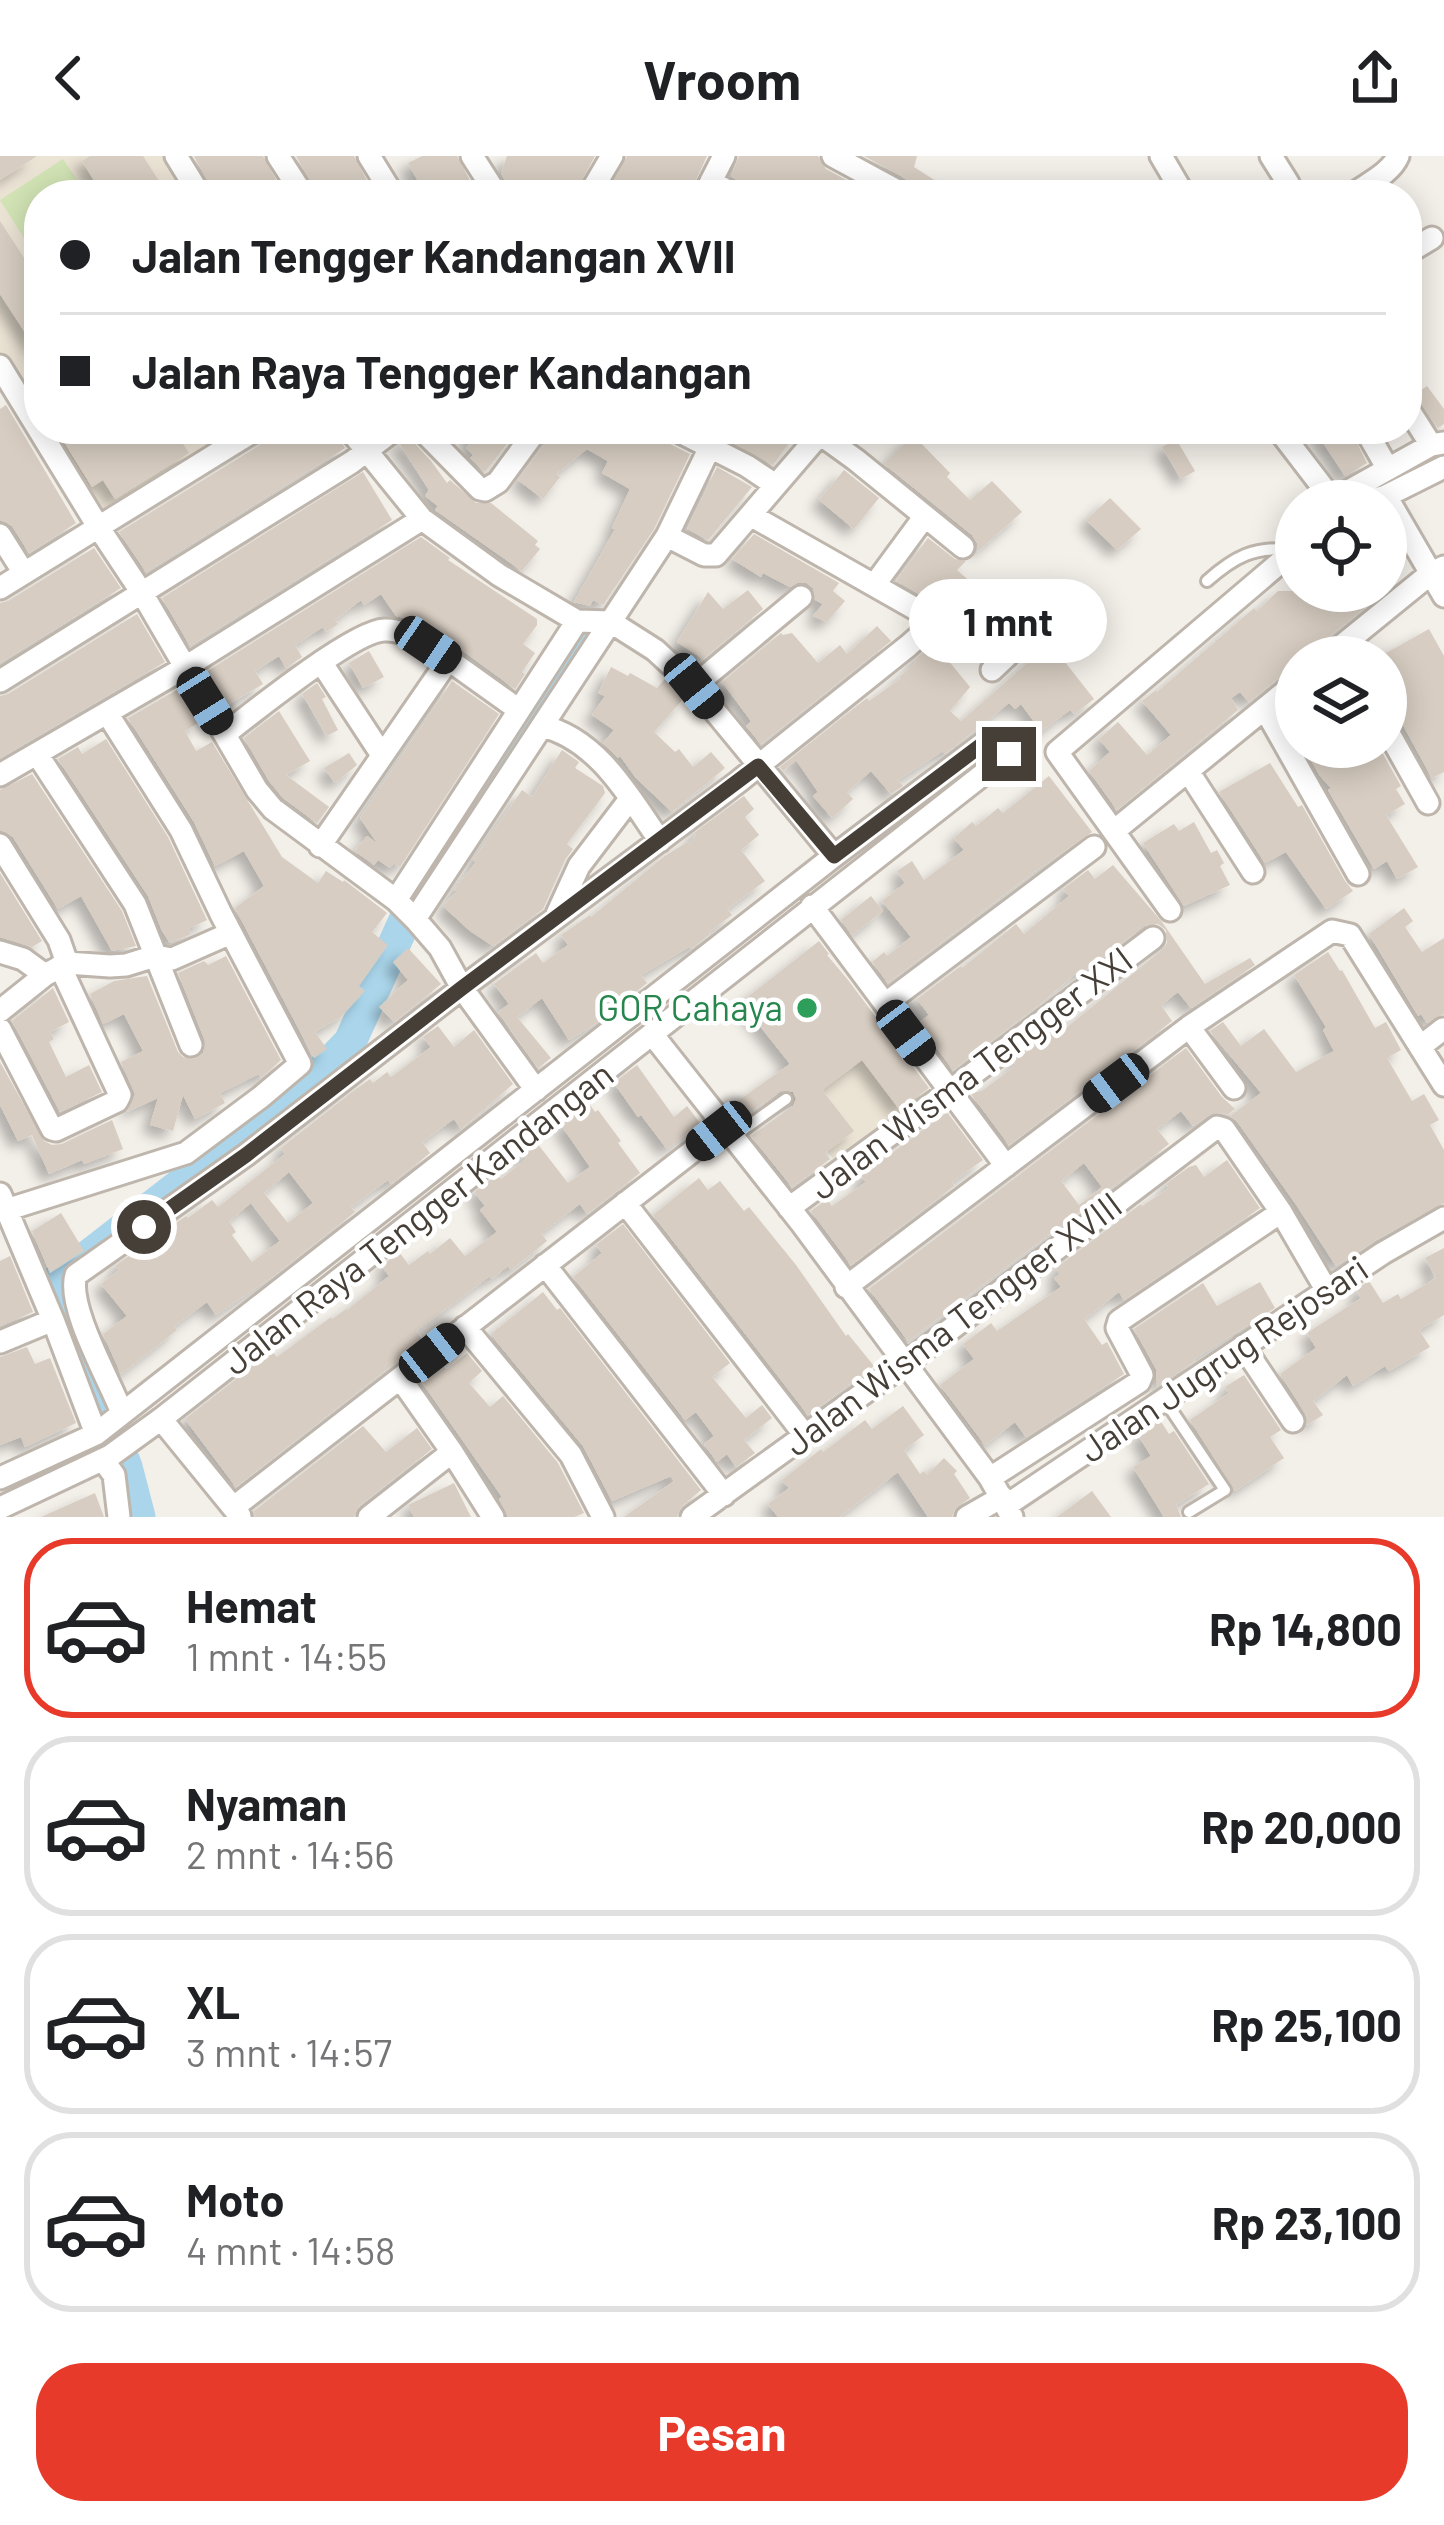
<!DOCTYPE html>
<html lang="id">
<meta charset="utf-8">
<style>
:root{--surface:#fff;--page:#f2f2f2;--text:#202124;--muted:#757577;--line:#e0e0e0;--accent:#e83a2b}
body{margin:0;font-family:Barlow,sans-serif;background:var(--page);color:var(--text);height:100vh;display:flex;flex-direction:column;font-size:45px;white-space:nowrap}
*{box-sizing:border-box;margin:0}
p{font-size:39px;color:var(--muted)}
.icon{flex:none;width:66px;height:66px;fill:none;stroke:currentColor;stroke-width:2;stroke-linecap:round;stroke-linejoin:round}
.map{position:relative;height:1361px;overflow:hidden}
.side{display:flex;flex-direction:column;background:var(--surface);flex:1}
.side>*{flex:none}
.banner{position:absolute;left:24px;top:24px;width:1398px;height:264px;border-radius:48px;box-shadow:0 6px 30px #0003;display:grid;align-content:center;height:264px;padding:0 36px;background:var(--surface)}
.buttons{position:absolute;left:1275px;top:324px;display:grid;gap:24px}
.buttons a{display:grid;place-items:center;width:132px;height:132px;border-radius:50%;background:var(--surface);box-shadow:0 6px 30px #0003;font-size:60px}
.end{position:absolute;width:54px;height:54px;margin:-27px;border:15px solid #463f38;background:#fff;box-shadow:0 0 0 6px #fff}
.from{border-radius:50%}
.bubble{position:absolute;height:84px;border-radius:42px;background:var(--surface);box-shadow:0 6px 30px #0003;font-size:39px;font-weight:700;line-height:84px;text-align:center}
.car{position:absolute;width:36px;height:72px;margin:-36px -18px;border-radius:15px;box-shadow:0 0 9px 3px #0007;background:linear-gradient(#222 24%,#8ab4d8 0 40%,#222 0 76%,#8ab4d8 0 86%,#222 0)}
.banner b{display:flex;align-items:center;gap:42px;height:114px;font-size:45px}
.banner b+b{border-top:3px solid var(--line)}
.banner i{width:30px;height:30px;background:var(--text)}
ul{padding:21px 0 0;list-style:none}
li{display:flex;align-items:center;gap:36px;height:180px;margin:0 24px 18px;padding:0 12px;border:6px solid var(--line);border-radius:48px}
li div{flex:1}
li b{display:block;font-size:45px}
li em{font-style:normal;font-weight:700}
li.active{border-color:var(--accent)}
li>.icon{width:108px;height:108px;stroke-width:1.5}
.button{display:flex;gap:24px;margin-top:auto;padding:24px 36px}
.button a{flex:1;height:138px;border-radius:48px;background:var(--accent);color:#fff;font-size:48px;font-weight:700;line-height:138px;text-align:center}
header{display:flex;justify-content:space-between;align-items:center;height:156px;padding:0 36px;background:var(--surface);font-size:54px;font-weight:700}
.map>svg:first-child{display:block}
.education{fill:#ebe3d4}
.green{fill:#d2e4b5}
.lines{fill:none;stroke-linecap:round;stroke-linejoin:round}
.river{stroke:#aad5ea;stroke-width:33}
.building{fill:#d7cdc2;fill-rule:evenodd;filter:url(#shadow)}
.lane-casing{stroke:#beb6ac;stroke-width:16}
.street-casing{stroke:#beb6ac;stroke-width:27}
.lane{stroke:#fff;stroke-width:10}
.street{stroke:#fff;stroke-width:21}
.route{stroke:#463f38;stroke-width:15}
.leisure-dot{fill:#2e9e5b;stroke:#fff;stroke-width:4.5}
.labels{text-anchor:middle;stroke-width:9;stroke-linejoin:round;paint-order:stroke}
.leisure-label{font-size:36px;fill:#27864d;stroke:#fff;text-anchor:end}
.street-label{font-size:36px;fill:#463f38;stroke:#fff}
</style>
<header><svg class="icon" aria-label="back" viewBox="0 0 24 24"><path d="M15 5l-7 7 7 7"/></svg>Vroom<svg class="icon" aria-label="share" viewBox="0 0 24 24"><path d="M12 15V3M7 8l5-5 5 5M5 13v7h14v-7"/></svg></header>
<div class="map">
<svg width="1444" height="1361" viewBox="0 0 1444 1361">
<defs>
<filter id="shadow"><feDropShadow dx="-8" dy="8" stdDeviation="6" flood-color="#0004"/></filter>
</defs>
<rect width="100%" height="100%" fill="#f3efe9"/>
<path class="education" d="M0,0h169l24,39h-154v234h210l-154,95 -95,-153z
M868,865l33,33 32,43 -93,71 -60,-80z"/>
<path class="green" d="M63,3l24,36h-48v67l-39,-62z"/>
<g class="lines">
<path class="river" d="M139,1361l-13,-50 -29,-72 -38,-116 245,-190 46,-47 75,-166 35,-44 65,-100 14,-34 19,-31 24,-32"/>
</g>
<path class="building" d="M0,0h37l-37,24z
M90,0h53l25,39h-65l-21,-34z
M194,0h69l22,39h-70z
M296,0h58l21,39h-57z
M422,0h35l15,28 -17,10 -7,-13 -25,14h-15l-2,-8 12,-6 -10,-18z
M507,0h88l-21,39h-62l-11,-22z
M627,0h80l-18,39h-83z
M739,0h79l8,13 48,26h-81l-17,-10 -6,10h-21l-3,-8 -15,-11z
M864,0h53l-3,11 44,28h-38l-8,-13z
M0,65l39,60v73l-39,-60z
M1427,230l17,23v15l-6,4 -23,-33z
M6,249l70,118 -47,30 -17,-27 -12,-6v-111z
M56,273h117l16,24 -74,46 -12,-19 -11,7z
M272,273h62l11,19 -199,124 -27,-40 146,-90z
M462,273h51l3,3 -31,40 -15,-14 3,-3 -7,-7 8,-9z
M552,273h9l12,16 9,-16h77l7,13 24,12 -36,75 -51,76 -10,-5 -3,6 -16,-4 41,-73 -3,-1 18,-39 -28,-16 6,-12 -21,-12 -31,25 4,3 -17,22 -25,-19 31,-42z
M707,273h40l20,13 8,-13h24l-26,36z
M1314,273h36l17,34 -22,13z
M913,279l37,38 -3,4 23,23 22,-19 30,31 -45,40v-9l-5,-8 -88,-71z
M408,280l23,25 16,22 3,-3 26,23h15l47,38 -3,4 5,4 -18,22 -87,-61 3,-4 -13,-10 4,-6 -29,-46z
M1176,283l19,32 -14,8 -19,-32z
M717,311l35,20 -44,53 -21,-11z
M844,314l35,28 -25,31 -35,-29z
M363,316l29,48 -202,126 -28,-48z
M1110,342l31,31 -24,21 -31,-30z
M754,378l85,49 -6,8 12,10 -18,21 -14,-6 10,-12 -8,-4 -2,-12 -6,-5h-10l-7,4 -27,-14 -2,4 -29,-18z
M421,381l29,21 -2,2 89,59v6l-14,19 12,9 -13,19 3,2 -10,15 -59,-43 -40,-24 -4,-6 -4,3 -12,-3 -15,-22 -17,11 -3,-5 -26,20 3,4 -12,8 -3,-5 -28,18 7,12 -16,11 -7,-12 -24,15 8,13 -37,22 -20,-34z
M928,382l27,21 11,2 -9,9 61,54 -12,12 -42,-33 -14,-3 -7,-7 -14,15 -7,-12 -26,-15z
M94,392l27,40 -121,75v-60l8,-2z
M748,434l15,19 -60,50 -26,-17 31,-50 15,17z
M1278,435h107l-66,54 -6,12h-17v11l-9,3 -38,31 -9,-10 -9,6 7,12 -121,100 -28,-39 21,-19 -11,-13 19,-17 29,33 24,-20 -29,-34 14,-11 1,2 97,-84 3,3z
M137,458l28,48 -165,96v-62l8,-2z
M877,470l14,15 -130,103 -15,-18 5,-5 -29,-39 59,-49 2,2 9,-2 26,30 22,-18 7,9z
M1429,473l15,27v116l-12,6 -46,-84v-41z
M934,487l36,44 -20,24 11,10 89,-78 44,56 -20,15 -4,-4 -29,21 -20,-27 -6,5 -6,-6 -64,51 -2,-3 -45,29 5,6 -12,8 -20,-23 -24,21 6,7 -21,19 -19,-22 5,-4 -22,-32 -13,11 -3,-4 87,-69 2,3 31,-22 -1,-2 17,-14 -2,-3z
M369,495l15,26 -21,11 -14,-25z
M611,511l17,9 2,-3 27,15 8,-9 19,19 -30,34 21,20 4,-3 14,18 18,-15 14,16 -53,44 -36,-34 -16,-22 -2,2 -15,-15 11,-13 -22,-15 13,-19 -7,-3z
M452,525l47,33 -99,153 -6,-4 -4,5 -12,-8 -4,5 -19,-14 12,-15 10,7 -17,-25z
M317,527l9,14 -4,2 16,31 -11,6 -25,-42z
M180,532l20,34 -15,9 11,20 16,-9 70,115 36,26 8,-12 17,11 1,-2 43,33 -15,19 16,13 -29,41 6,5 -23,25 -27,16 12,17 -13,9 -79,-150 29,-22 -20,-35 -29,15 -21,-44 -66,-104z
M279,555l31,50 -24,14 43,32 -12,16 -34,-25 -14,-17 -25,-43z
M106,583l62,98 39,83 -19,9 3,5 -21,9 -8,-12 -14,-35 -90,-137 20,-12 4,7z
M1308,591h71l22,39 -5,3 9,15 -19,11 32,52 -21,12 -10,-18 -13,8 -46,-79 3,-2 -11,-12 -15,-26z
M562,594l17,12 -4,6 28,18 2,7 -38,51 6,5 -8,11 -22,49 -50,37 -23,-15 -27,-25 14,-15 -3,-1 22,-28 -3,-2 49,-70 10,7z
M349,597l8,12 -22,18 -11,-15z
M1270,607l28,44 4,-2 43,76 8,10 -27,18 -40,-57 -21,11 -46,-71z
M32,618l90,137 14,35 -24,5 -31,-55 -23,13 -45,-72 -13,-7v-40z
M1049,620l43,56 -58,40 -146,111 -16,-21 12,-10 3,4 24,-19 -29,-36 23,-18 -8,-12 15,-10 12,19 40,-30 -10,-12 18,-16 4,4 22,-18 5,5z
M744,640l10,13 -9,8 14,18 -18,15 24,31 -38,28 5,6 -23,17 1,2 -19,15 -2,-2 -48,28 6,8 -55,43 -23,14 -27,-42 -25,19 34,41 -13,10 -40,-56 11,-8 -15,-20 42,-31 7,10 25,-18 -7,-10 29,-20 1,2 71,-59 25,-16 2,2 7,-9 -2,-2z
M1194,666l17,31 6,-3 7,13 -4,3 10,19 -46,21 -41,-63 31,-19 5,7z
M1113,709l49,57 43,62 45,-26 5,7 -64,43 -13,-16 -17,13 11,16 -163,124 -38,-51 12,-4 20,-15 13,-10 -3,-3 45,-34 3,4 101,-82 5,-7 -1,-13 -8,-6 -14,2 -62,47 -2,-3 -41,35 -86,65 -35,-47 11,-8 -12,-16 44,-33 1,2 54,-44 8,10 45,-38 -6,-7 25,-19 7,9z
M0,717l42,68 -10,6 -32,-10z
M871,740l12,15 -31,24 -11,-15z
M1404,752l9,13 -8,6 17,25 22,-14v76l-17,9 -6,-9 -3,2 -49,-82z
M819,785l10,13 -2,1 21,25 81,108 -30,21 -37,-49 -40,30 32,41 -29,22 5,6 -38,28 -41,-51 42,-30 3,-7 -3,-7 -12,-1 -42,29 -10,-13 61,-43 -49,-62z
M408,792l33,36 -47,38 -15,-15 29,-27 -15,-18z
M1328,796l12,19 2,-1 33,58 11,-6 15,28 -14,8 25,43 12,-7 15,26 -9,5 14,25v53l-68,37 -40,26 -41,-63 -59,-83 -6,-4 31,-23 -51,-62 13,-9 18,24 23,-17 32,43 38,-21 -11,-21 3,-3 -32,-52z
M226,800l55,104 -20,18 -2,-4 -39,19 5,10 -30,16 -12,-24 -10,36 -23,-6 8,-27 -31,14 8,-18 -14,-32 22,-11 -19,-37 -21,10 -13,-30 24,-13 33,-5 31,76 5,5 12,2 8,-6 2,-12 -27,-68 26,-12 4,4z
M53,832l16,34 -19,10 4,7 -5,3 17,35 23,-12 13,27 -42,20 -48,-91z
M438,870l16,21 20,-17 39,54 -52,45 -7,-10 -32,23 8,11 -39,31 -3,-4 -37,27 4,5 -84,66 -55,37 -9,-13 -33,24 3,4 -56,44 -18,-40 24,-18 -26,-32 18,-14 -4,-4 22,-16 4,5 32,-22 -4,-5 17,-12 2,2 24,-18 6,7 67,-53 -4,-6 71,-56 18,-13 3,4 14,-11 4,5 40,-30 -8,-10zM289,1016l24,31 -25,20 -24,-30zM251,1047l29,38 -28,21 -20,-27 4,-3 -7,-11z
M1186,892l36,49 13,12 -7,5 -15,-1 -20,13 -12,-15 -24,18 12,15 -261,197 -39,-52zM1084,1007l18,24 -23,18 -18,-24z
M0,906l44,79 8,4 10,-1 50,-24 11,29 -39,15 -2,-4 -33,14 -17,-39 -14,6 -18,-36z
M637,909l37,52 13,-11 13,17 -33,26 -26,-34 -3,2 -24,-34z
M590,949l5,7 3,-2 23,31 -3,2 22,30 -53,41 -7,-10 -39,29 6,8 -36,29 -3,-4 -16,13 -2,-3 -74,55 7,10 -187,146 -51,-68 87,-68 5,6 54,-40 1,2 14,-10 1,1 42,-34 -7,-10 17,-14 10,13 19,-14 2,3 20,-16 15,18 32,-24 -17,-22 5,-4 -11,-14 23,-17 4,4 25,-20 -4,-4 15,-12 31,40 22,-16 -29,-42z
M947,956l36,48 -31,22 2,4 -103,79 -40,-54 16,-12 5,7 34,-24 -5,-6z
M1227,1004l33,48 -136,92 -5,-8 -35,27 18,26 5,-3 17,32 -98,63 -11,-15 -30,23 -45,-60 34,-26 -11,-15 28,-21 6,8 64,-44 -7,-9 6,-4 -4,-6 85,-64 1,2 27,-18 -3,-4 23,-17 7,-2 8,12z
M699,1022l9,12 12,-9 24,30 5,-4 47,58 50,71 2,-2 26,32 -66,49 -155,-200z
M61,1057l23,38 -34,22 -18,-42z
M623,1068l107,139 -18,14 34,41 16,-13 10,13 -28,22 11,13 -19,14 -9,-13 -10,8 -13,-18 10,-8 -18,-24 -11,8 -112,-143 29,-24 -6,-8z
M1444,1092v67l-25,15 11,17 -41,24 -4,-5 -32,20 -6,-11 -34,26 10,14 -16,10 -2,-12 -25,-39 36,-26 -9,-15 54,-35 -5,-9 13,-8 14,22 15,-9 3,5 35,-21 -11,-20z
M10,1100l23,56 -33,14v-65z
M1260,1126l15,26 -81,51 1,2 -39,26v-18l-22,-40 69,-46 14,23z
M543,1136l14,18 3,-2 141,182 -19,16 -5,11h-53l50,-36 -3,-5 -59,25 -29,-55 -87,-105 -4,-8z
M27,1191l8,17 15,-6 26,65 -51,24 -4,-10 -21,8v-88z
M467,1197l15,18 -13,12 21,24 13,-11 55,67 26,50 -10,4h-66l-9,-18 3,-2 -81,-116 20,-16 6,4z
M1244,1219l37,55 -11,7 14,21 -49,33 -45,-71 39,-27 -4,-6z
M903,1250l21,29 -20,15 16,24 4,-3 3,4 17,-17 13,13 -3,3 16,24 -15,11 -3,8h-24l-30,-45 -59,45h-61l-10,-13 21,-16 -7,-8 39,-31 2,3 42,-32 7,9z
M1160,1264l9,14 5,-3 35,53 -33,21 5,12h-17l-31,-50 18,-11 -13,-21z
M363,1270l23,26 31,-24 15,21 -72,56 -6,12h-99l-1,-6z
M454,1327l17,34h-57l-6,-12z
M1092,1335l19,26h-54z
M95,1337l9,24h-63z"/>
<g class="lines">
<defs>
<path id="lane" d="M1207,425c27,-24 47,-35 84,-31
M733,981l53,-38
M1164,1243l61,91 -36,22"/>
<path id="street" d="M176,0l24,39
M278,0l25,39
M369,0l24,39
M472,0l25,39
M833,0l72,39
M1161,0l23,39
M1271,0l17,27
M711,25l23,14
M589,39l23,-39
M704,39l20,-39
M1352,39c15,-11 39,-22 46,-39
M1407,97l25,-15
M0,210l99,162 43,65 115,197 16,19 123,91 19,19 25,29 22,40 74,102
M1407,251l24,38
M349,273l73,90 77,56 78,46
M421,273l59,60 5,1 13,-8 39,-53
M674,273l73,37 21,14
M1278,273l53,69 7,-1 93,-52 13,-2
M1365,273l23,40
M1386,340l58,100
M1368,345l18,-5 58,-29
M752,360l162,92
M0,379l24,38
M667,380l37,19h12l104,-121 36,26 107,87
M875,428l50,-68
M0,432l257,-159
M577,465l34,1 44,28 39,36 140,170
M1328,501l102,-83 14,-7
M321,506l61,93
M992,514l45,-43
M0,525l352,-219 43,-33
M694,530l107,-89
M1265,553l93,165
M542,570c56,13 88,72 118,115
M1386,572l42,75
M225,578c28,-22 129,-103 159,-104 16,-1 31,8 44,15l91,65
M37,598l98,150 56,141
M1188,615l65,101
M0,619l184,-107 238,-149
M1114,675l182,-148
M0,689l59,95 8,23
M320,690l129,-187
M396,744l181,-279
M812,750l194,260
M1170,754l-113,-158 239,-203
M557,758l22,-48 51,-67
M415,763l252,-383 43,-89
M0,796l23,7 22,16
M885,848l209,-157
M0,855l45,-36 22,-12 43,3 16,-1 29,-9 17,3 59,-26
M1189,871l45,61
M0,873l52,100 4,1 61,-29 3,-6 -60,-129
M652,878l150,190 188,254 22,39
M1420,891l23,-18
M0,1038l53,126 43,114
M625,1047l179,231
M789,1052l161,-117 203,-153
M6,1054l180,-57 75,-56 39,-33 -79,-150 -40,-84 -74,-117
M545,1109l179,230
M846,1131l343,-260 143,-96 18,4 94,150
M465,1171l106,128 32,62
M0,1186l53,-22
M1243,1190l50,75
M400,1222l52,74 41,65
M122,1257c-12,-32 -56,-107 -46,-138l170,-120 216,-167 276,-206 170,-136 35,-31h13l51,41
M161,1263l79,97
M103,1304l11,15 5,42
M0,1322l96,-44 738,-578 158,-119 5,-2 11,7 1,12 -848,665 -51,37 -110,52
M990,1322l149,-96 3,-7 -25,-47 2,-7 162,-109
M1007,1349l376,-252 61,-35
M234,1351l491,-381
M369,1361l83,-65
M692,1361l226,-163 299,-227 7,2 57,83 46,79
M967,1361l35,-20"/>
</defs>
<use href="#lane" class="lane-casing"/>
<use href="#street" class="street-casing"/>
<use href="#lane" class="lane"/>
<use href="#street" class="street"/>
</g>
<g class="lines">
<path class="route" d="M144,1071l102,-72 216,-167 296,-222 76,90 158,-119 6,-2 10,7 1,12"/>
</g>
<circle class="leisure-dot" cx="807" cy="852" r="12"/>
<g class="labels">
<g class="leisure-label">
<text x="783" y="865">GOR Cahaya</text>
</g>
<g class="street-label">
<text transform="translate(971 917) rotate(-37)" y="13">Jalan Wisma Tengger XXI</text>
<text transform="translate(418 1062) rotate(-38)" y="13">Jalan Raya Tengger Kandangan</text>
<text transform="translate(953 1168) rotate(-37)" y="13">Jalan Wisma Tengger XVIII</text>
<text transform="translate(1224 1203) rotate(-34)" y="13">Jalan Jugrug Rejosari</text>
</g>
</g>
</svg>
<div class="buttons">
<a><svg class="icon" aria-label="locate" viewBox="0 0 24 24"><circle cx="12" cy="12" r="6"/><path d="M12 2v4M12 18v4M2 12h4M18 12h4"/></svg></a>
<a><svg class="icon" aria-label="layers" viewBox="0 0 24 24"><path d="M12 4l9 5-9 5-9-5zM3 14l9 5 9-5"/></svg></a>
</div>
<i class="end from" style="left:144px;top:1071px"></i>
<i class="end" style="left:1009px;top:598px"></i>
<div class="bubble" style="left:909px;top:423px;width:198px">1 mnt</div>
<i class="car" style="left:428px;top:489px;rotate:124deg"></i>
<i class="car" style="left:694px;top:530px;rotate:141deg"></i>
<i class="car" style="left:205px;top:545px;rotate:148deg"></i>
<i class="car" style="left:906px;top:877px;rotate:143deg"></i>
<i class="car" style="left:1116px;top:927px;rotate:233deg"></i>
<i class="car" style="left:719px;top:975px;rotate:232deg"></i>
<i class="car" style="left:432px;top:1197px;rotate:52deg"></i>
<div class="banner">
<b><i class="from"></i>Jalan Tengger Kandangan XVII</b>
<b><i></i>Jalan Raya Tengger Kandangan</b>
</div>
</div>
<section class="side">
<ul>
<li class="active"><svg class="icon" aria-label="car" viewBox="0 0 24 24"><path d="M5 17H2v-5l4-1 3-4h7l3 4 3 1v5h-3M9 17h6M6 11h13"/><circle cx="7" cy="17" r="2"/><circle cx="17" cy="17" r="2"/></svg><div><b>Hemat</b><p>1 mnt · 14:55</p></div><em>Rp 14,800</em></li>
<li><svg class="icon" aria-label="car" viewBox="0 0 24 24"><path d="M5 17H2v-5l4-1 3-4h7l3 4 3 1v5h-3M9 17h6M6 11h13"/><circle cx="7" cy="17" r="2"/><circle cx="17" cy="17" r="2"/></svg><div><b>Nyaman</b><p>2 mnt · 14:56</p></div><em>Rp 20,000</em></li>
<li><svg class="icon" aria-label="car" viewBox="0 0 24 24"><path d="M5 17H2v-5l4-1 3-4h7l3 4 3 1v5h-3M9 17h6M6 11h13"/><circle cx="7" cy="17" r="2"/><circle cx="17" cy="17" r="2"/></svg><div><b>XL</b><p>3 mnt · 14:57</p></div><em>Rp 25,100</em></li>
<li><svg class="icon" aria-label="car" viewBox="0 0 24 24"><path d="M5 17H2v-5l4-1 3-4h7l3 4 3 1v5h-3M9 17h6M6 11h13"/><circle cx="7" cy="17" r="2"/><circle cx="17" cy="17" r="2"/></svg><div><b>Moto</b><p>4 mnt · 14:58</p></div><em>Rp 23,100</em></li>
</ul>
<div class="button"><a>Pesan</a></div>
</section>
